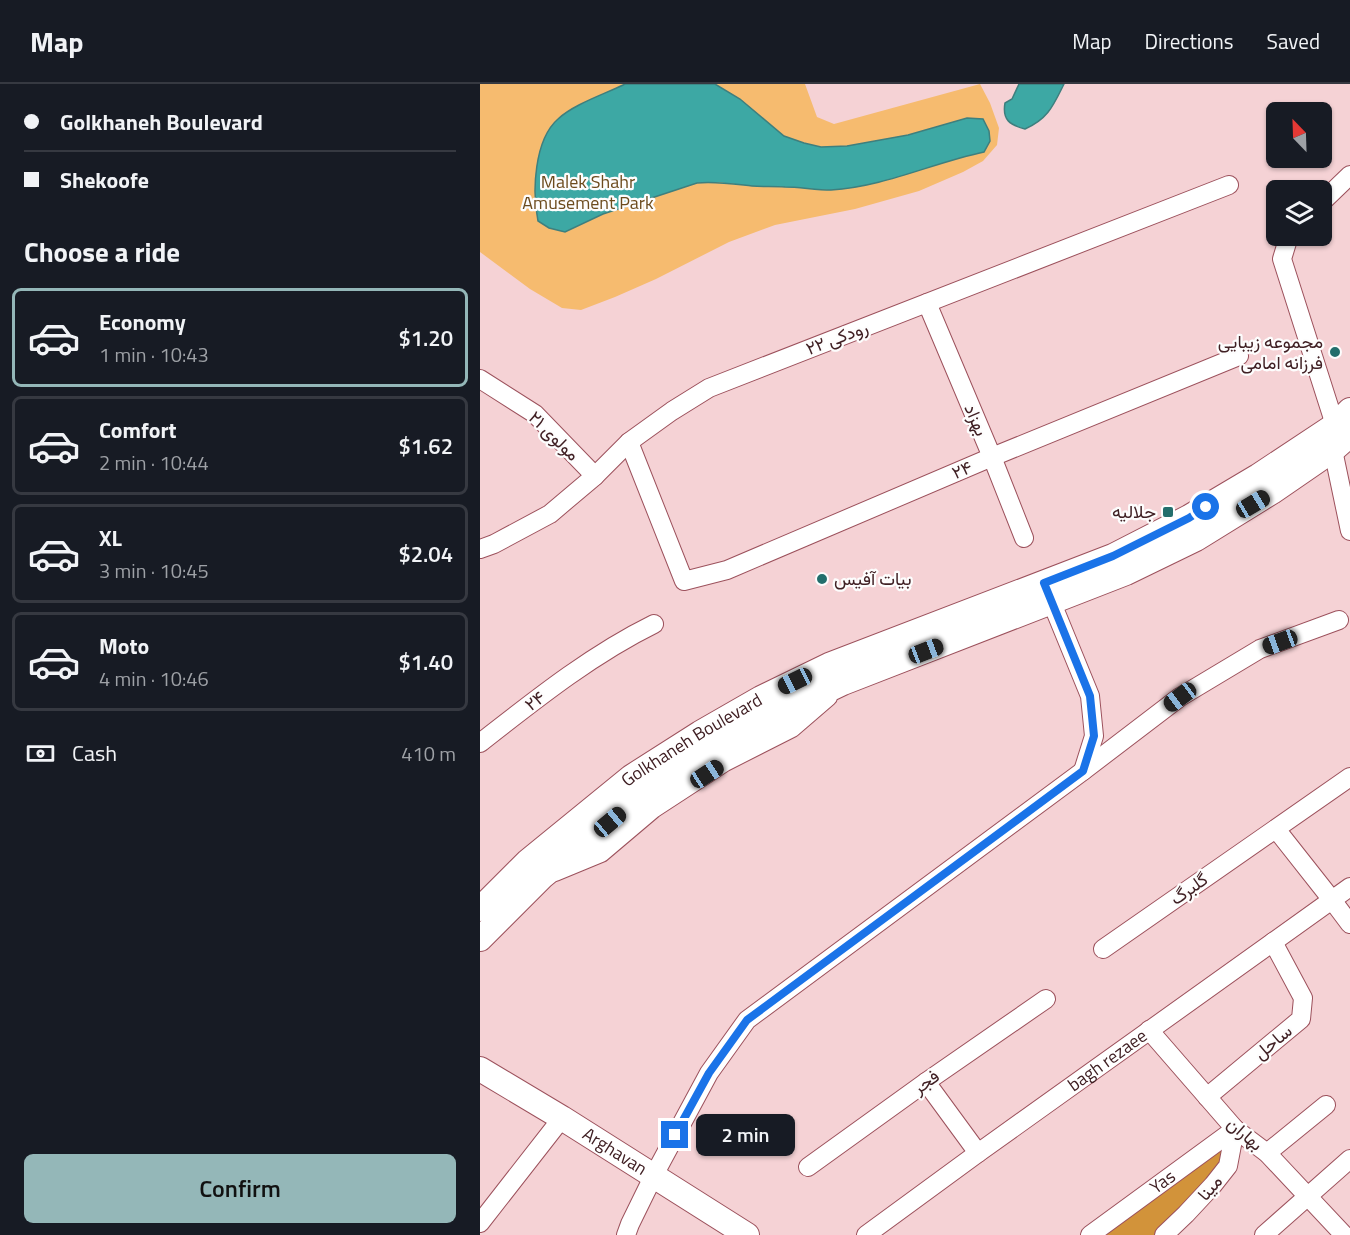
<!DOCTYPE html>
<meta charset="utf-8">
<style>
:root{--surface:#171b24;--page:#20242c;--text:#f1f3f6;--muted:#9ea1a6;--line:#363941;--accent:#94b7b8}
body{margin:0;font-family:"Titillium Web",Vazirmatn,sans-serif;background:var(--page);color:var(--text);height:100vh;display:flex;flex-direction:column;font-size:22px;white-space:nowrap}
*{box-sizing:border-box;margin:0}
p{font-size:20px;color:var(--muted)}
.icon{flex:none;width:33px;height:33px;fill:none;stroke:currentColor;stroke-width:2;stroke-linecap:round;stroke-linejoin:round}
.map{position:relative;flex:1;overflow:hidden}
.side{display:flex;flex-direction:column;background:var(--surface);width:480px}
.side>*{flex:none}
.guide{display:grid;align-content:center;height:132px;padding:0 24px;background:var(--surface)}
.needle{width:39px;rotate:337deg}
.buttons{position:absolute;left:786px;top:18px;display:grid;gap:12px}
.buttons a{display:grid;place-items:center;width:66px;height:66px;border-radius:9px;background:var(--surface);box-shadow:0 2px 4px #0004;font-size:30px}
.end{position:absolute;width:27px;height:27px;margin:-14px;border:8px solid #1a73e8;background:#fff;box-shadow:0 0 0 3px #fff}
.from{border-radius:50%}
.bubble{position:absolute;height:42px;border-radius:9px;background:var(--surface);box-shadow:0 2px 4px #0004;font-size:20px;font-weight:600;line-height:42px;text-align:center}
.car{position:absolute;width:18px;height:36px;margin:-18px -9px;border-radius:8px;box-shadow:0 0 4px 2px #0007;background:linear-gradient(#222 24%,#8ab4d8 0 40%,#222 0 76%,#8ab4d8 0 86%,#222 0)}
.guide b{display:flex;align-items:center;gap:21px;height:57px;font-size:22px}
.guide b+b{border-top:2px solid var(--line)}
.guide i{width:15px;height:15px;background:var(--text)}
ul{padding:0;list-style:none}
li{display:flex;align-items:center;gap:18px;height:99px;margin:0 12px 9px;padding:0 12px;border:3px solid var(--line);border-radius:9px}
li div{flex:1}
li b{display:block;font-size:22px}
li em{font-style:normal;font-weight:600}
li.active{border-color:var(--accent)}
li>.icon{width:54px;height:54px;stroke-width:1.5}
h2{padding:0 24px;font-size:27px;line-height:72px}
.pay{display:flex;align-items:center;gap:15px;height:66px;padding:0 24px;font-size:22px}
.pay p{margin-inline-start:auto}
.action{display:flex;gap:12px;margin-top:auto;padding:12px 24px}
.action a{flex:1;height:69px;border-radius:9px;background:var(--accent);color:#111;font-size:24px;font-weight:600;line-height:69px;text-align:center}
header{display:flex;align-items:center;gap:36px;box-sizing:border-box;height:84px;padding:0 30px;background:var(--surface);border-bottom:2px solid var(--line)}
header strong{font-size:28px}
nav{display:flex;gap:33px;margin-inline-start:auto;font-size:21px}
main{display:flex;flex:1;min-height:0}
.map>svg:first-child{display:block}
.green{fill:#f6bb6f}
.forest{fill:#d2933a}
.water{fill:#3da8a4;stroke:#3e7f7e;stroke-width:1.5}
.lines{fill:none;stroke-linecap:round;stroke-linejoin:round}
.street-casing{stroke:#9c515c;stroke-width:20}
.secondary-casing{stroke:#9c515c;stroke-width:26}
.street{stroke:#fff;stroke-width:18}
.secondary{stroke:#fff;stroke-width:24}
.route{stroke:#1a73e8;stroke-width:8}
.poi-dot{fill:#236e6c;stroke:#fdfdfd;stroke-width:2}
.labels{text-anchor:middle;stroke-width:4.5;stroke-linejoin:round;paint-order:stroke}
.park-label{font-size:18px;fill:#6c4b1d;stroke:#fdfdfd}
.street-label{font-size:18px;fill:#402024;stroke:#fdfdfd}
.poi-label{font-size:18px;fill:#402024;stroke:#fdfdfd;text-anchor:end}
</style>
<header>
<strong>Map</strong>
<nav><a>Map</a><a>Directions</a><a>Saved</a></nav>
</header>
<main>
<section class="side">
<div class="guide">
<b><i class="from"></i>Golkhaneh Boulevard</b>
<b><i></i>Shekoofe</b>
</div>
<h2>Choose a ride</h2>
<ul>
<li class="active"><svg class="icon" aria-label="car" viewBox="0 0 24 24"><path d="M5 17H2v-5l4-1 3-4h7l3 4 3 1v5h-3M9 17h6M6 11h13"/><circle cx="7" cy="17" r="2"/><circle cx="17" cy="17" r="2"/></svg><div><b>Economy</b><p>1 min · 10:43</p></div><em>$1.20</em></li>
<li><svg class="icon" aria-label="car" viewBox="0 0 24 24"><path d="M5 17H2v-5l4-1 3-4h7l3 4 3 1v5h-3M9 17h6M6 11h13"/><circle cx="7" cy="17" r="2"/><circle cx="17" cy="17" r="2"/></svg><div><b>Comfort</b><p>2 min · 10:44</p></div><em>$1.62</em></li>
<li><svg class="icon" aria-label="car" viewBox="0 0 24 24"><path d="M5 17H2v-5l4-1 3-4h7l3 4 3 1v5h-3M9 17h6M6 11h13"/><circle cx="7" cy="17" r="2"/><circle cx="17" cy="17" r="2"/></svg><div><b>XL</b><p>3 min · 10:45</p></div><em>$2.04</em></li>
<li><svg class="icon" aria-label="car" viewBox="0 0 24 24"><path d="M5 17H2v-5l4-1 3-4h7l3 4 3 1v5h-3M9 17h6M6 11h13"/><circle cx="7" cy="17" r="2"/><circle cx="17" cy="17" r="2"/></svg><div><b>Moto</b><p>4 min · 10:46</p></div><em>$1.40</em></li>
</ul>
<div class="pay"><svg class="icon" aria-label="cash" viewBox="0 0 24 24"><path d="M3 7h18v10H3z"/><circle cx="12" cy="12" r="2"/></svg>Cash<p>410 m</p></div>
<div class="action"><a>Confirm</a></div>
</section>
<div class="map">
<svg width="870" height="1151" viewBox="0 0 870 1151">
<rect width="100%" height="100%" fill="#f5d2d5"/>
<path class="green" d="M0,0h325l12,33 17,7 146,-40 10,19 9,25 -2,17 -14,16 -20,11 -44,19 -64,18 -80,16 -46,17 -73,37 -41,18 -34,13 -19,-2 -32,-19 -50,-37z"/>
<path class="forest" d="M746,1061l-10,26 -34,37 -28,27h-51z"/>
<path class="water" d="M145,0h90l25,15 44,37 20,7 17,4 26,-1 61,-11 59,-17 16,1 6,12 1,10 -6,11c-52,11 -100,35 -153,38 -16,0 -31,-3 -46,-3 -11,-1 -22,0 -33,-1 -18,-2 -37,-5 -55,-3l-94,31 -38,18 -16,-4 -11,-7c-6,-29 -4,-81 20,-102 16,-15 47,-25 67,-35z
M539,0h45c-11,22 -16,35 -39,45 -15,-4 -23,-9 -20,-26l7,-4z"/>
<g class="lines">
<defs>
<g id="street">
<path d="M842,118l28,-27"/>
<path d="M809,152l-7,23 53,166"/>
<path d="M447,219l65,154 32,81"/>
<path d="M0,295l55,35 60,62"/>
<path d="M149,358l55,139 43,-11 265,-113 247,-101"/>
<path d="M853,366l17,81"/>
<path d="M0,465l14,-5 56,-30 45,-38 34,-34 43,-31 37,-23 520,-203"/>
<path d="M567,507l43,105 4,40 -11,35"/>
<path d="M0,659c55,-43 111,-88 174,-119"/>
<path d="M796,745l56,71 18,24"/>
<path d="M75,788l46,-19 52,-44 72,-47 67,-34 36,-31"/>
<path d="M623,865l247,-172"/>
<path d="M669,946l86,99 32,24 77,82"/>
<path d="M446,998l52,71"/>
<path d="M727,1013l94,-78 2,-21 -30,-56"/>
<path d="M787,1069l59,-48"/>
<path d="M328,1083l118,-85 120,-83"/>
<path d="M0,1139l82,-105"/>
<path d="M146,1151l4,-11 23,-47 56,-104 38,-53 336,-249 97,-74 80,-48 79,-29"/>
<path id="s1" d="M386,1151l112,-82 372,-266"/>
<path id="s2" d="M610,1151l145,-106"/>
<path d="M684,1151l22,-21 27,-29 15,-19 7,-37"/>
<path d="M784,1151l86,-76"/>
</g>
<g id="secondary">
<path id="s3" d="M0,825l48,-48 103,-84 69,-44 61,-35 68,-33 284,-109 76,-39 69,-41 77,-51 15,-15"/>
<path d="M0,855l62,-62 101,-83 66,-43 65,-35 69,-33 283,-110 70,-34 76,-47 61,-42 17,-15"/>
<path id="s4" d="M0,985l82,49 185,117"/>
</g>
</defs>
<use href="#street" class="street-casing"/>
<use href="#secondary" class="secondary-casing"/>
<use href="#street" class="street"/>
<use href="#secondary" class="secondary"/>
</g>
<g class="lines">
<path class="route" d="M195,1051l34,-62 38,-53 336,-249 11,-35 -4,-40 -46,-113 69,-27 76,-38 17,-11"/>
</g>
<g class="poi-dot">
<circle cx="855" cy="268" r="6"/>
<rect x="682" y="422" width="12" height="12" rx="3"/>
<circle cx="342" cy="495" r="6"/>
</g>
<g class="labels">
<g class="park-label">
<text x="108" y="104">Malek Shahr<tspan x="108" dy="21">Amusement Park</tspan></text>
</g>
<g class="street-label">
<text transform="translate(357 254) rotate(-21)" y="6">رودکی ۲۲</text>
<text transform="translate(496 336) rotate(67)" y="6">بهزاد</text>
<text transform="translate(74 352) rotate(44)" y="6">مولوی ۲۱</text>
<text transform="translate(482 386) rotate(-23)" y="6">۲۴</text>
<text transform="translate(55 617) rotate(-37)" y="6">۲۴</text>
<text dy="6" stroke="none"><textPath href="#s3" startOffset="272">Golkhaneh Boulevard</textPath></text>
<text transform="translate(709 805) rotate(-35)" y="6">گلبرگ</text>
<text transform="translate(793 958) rotate(-40)" y="6">ساحل</text>
<text dy="6" stroke="none"><textPath href="#s1" startOffset="298">bagh rezaee</textPath></text>
<text transform="translate(446 998) rotate(-35)" y="6">فجر</text>
<text transform="translate(765 1050) rotate(41)" y="6">بهاران</text>
<text dy="6" stroke="none"><textPath href="#s4" startOffset="158">Arghavan</textPath></text>
<text dy="6" stroke="none"><textPath href="#s2" startOffset="90">Yas</textPath></text>
<text transform="translate(730 1104) rotate(-49)" y="6">مینا</text>
</g>
<g class="poi-label">
<text x="843" y="264">مجموعه زیبایی<tspan x="843" dy="21">فرزانه امامی</tspan></text>
<text x="676" y="434">جلالیه</text>
<text x="354" y="501" text-anchor="start">بیات آفیس</text>
</g>
</g>
</svg>
<div class="buttons">
<a><svg class="needle" viewBox="-14 -14 28 28"><path d="M0-13l5 13h-10z" fill="#e53935"/><path d="M0 13l5-13h-10z" fill="#9ea1a6"/></svg></a>
<a><svg class="icon" aria-label="layers" viewBox="0 0 24 24"><path d="M12 4l9 5-9 5-9-5zM3 14l9 5 9-5"/></svg></a>
</div>
<i class="end from" style="left:726px;top:423px"></i>
<i class="end" style="left:195px;top:1051px"></i>
<div class="bubble" style="left:216px;top:1030px;width:99px">2 min</div>
<i class="car" style="left:773px;top:420px;rotate:59deg"></i>
<i class="car" style="left:800px;top:558px;rotate:250deg"></i>
<i class="car" style="left:446px;top:567px;rotate:69deg"></i>
<i class="car" style="left:315px;top:597px;rotate:244deg"></i>
<i class="car" style="left:700px;top:613px;rotate:233deg"></i>
<i class="car" style="left:227px;top:690px;rotate:57deg"></i>
<i class="car" style="left:130px;top:738px;rotate:50deg"></i>
</div>
</main>
